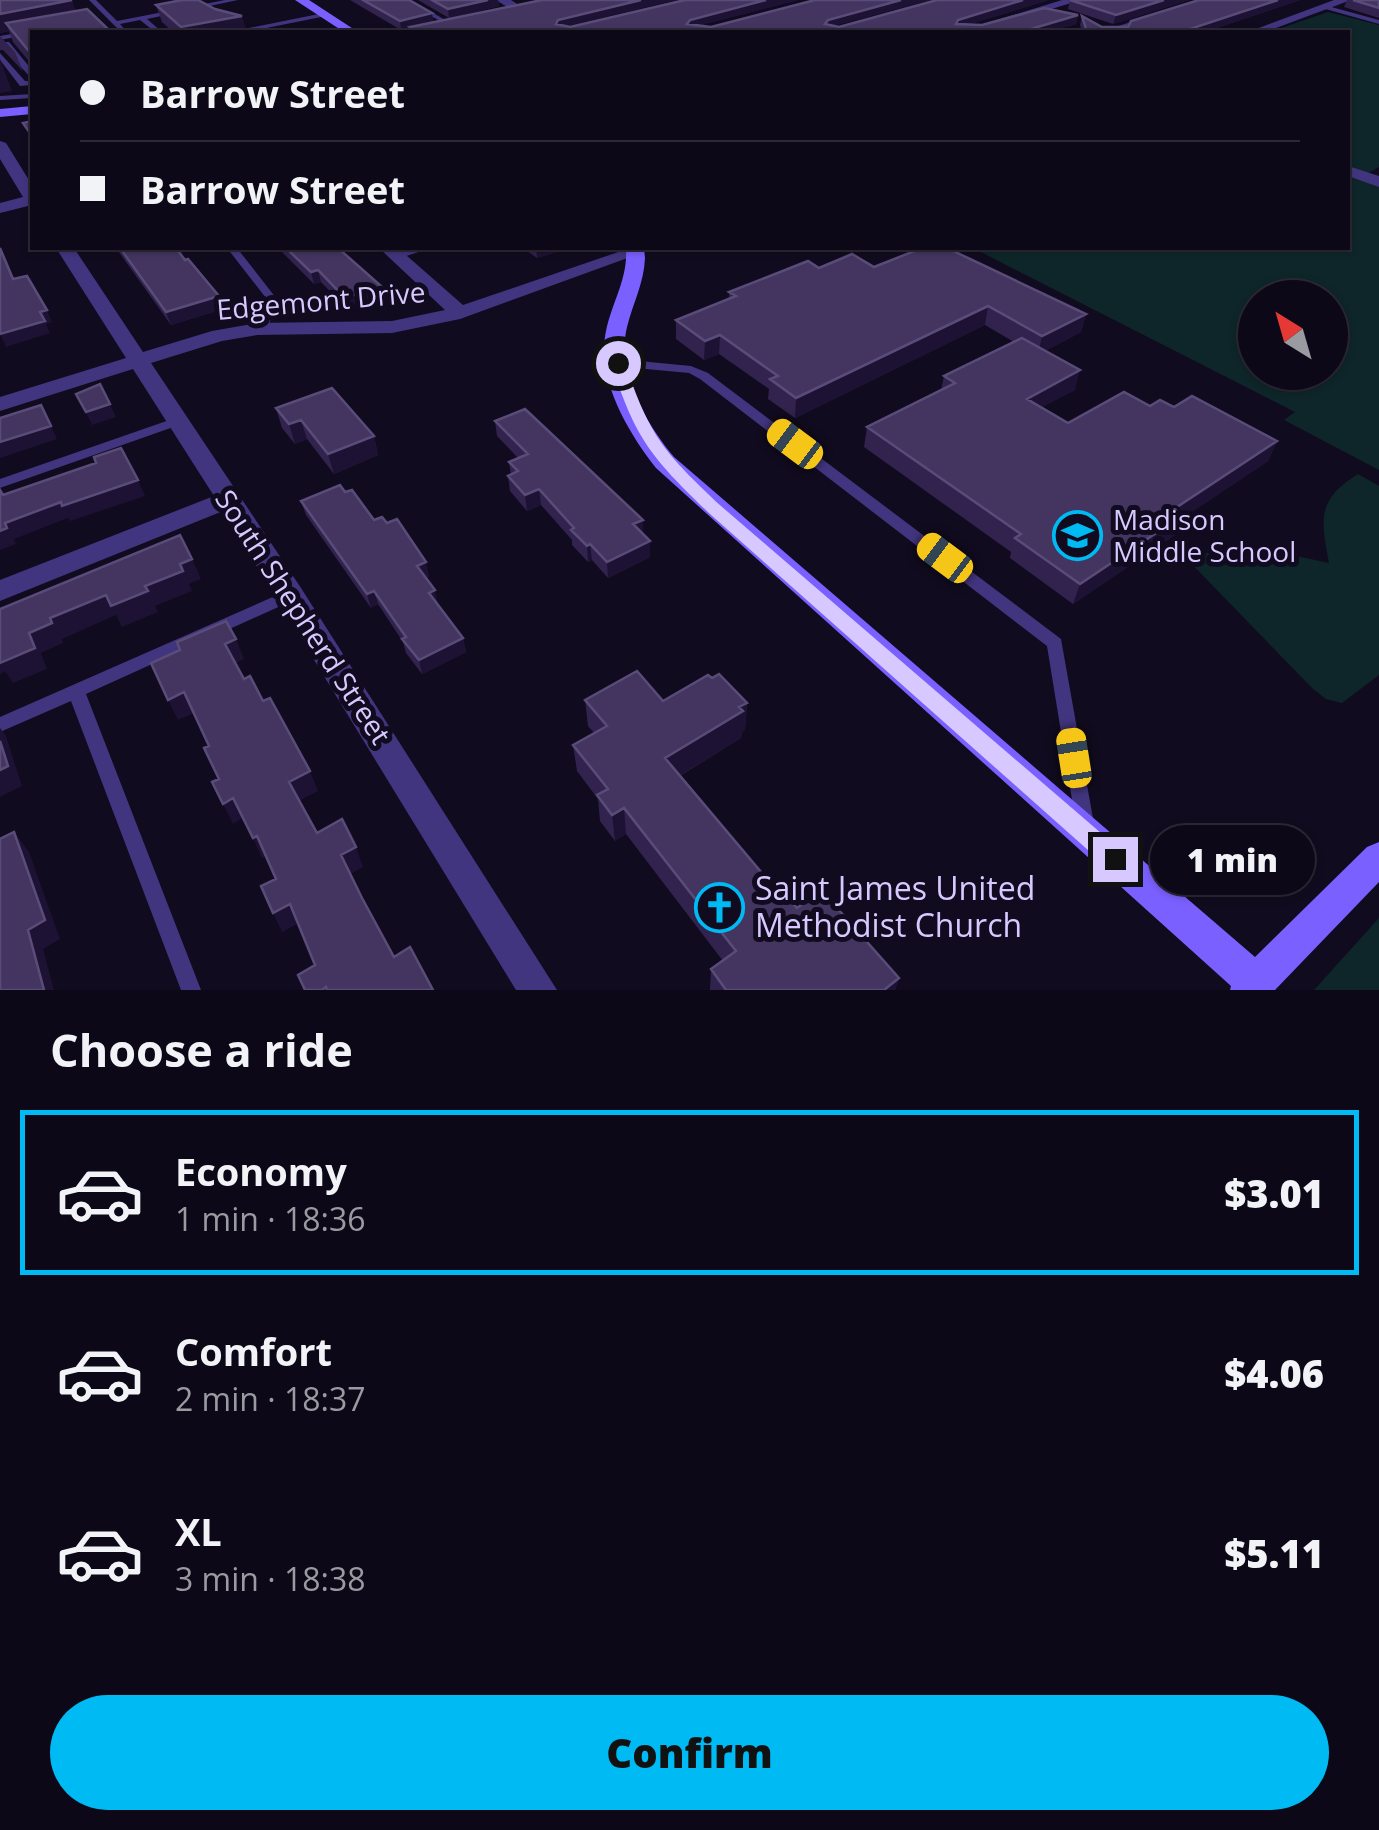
<!DOCTYPE html>
<meta charset="utf-8">
<style>
:root{--surface:#0d0817;--page:#1b1624;--text:#f1f3f6;--muted:#9a9aa1;--line:#2d2936;--accent:#00baf4}
body{margin:0;font-family:"Open Sans",sans-serif;background:var(--page);color:var(--text);height:100vh;display:flex;flex-direction:column;font-size:38px;white-space:nowrap}
*{box-sizing:border-box;margin:0}
p{font-size:32px;color:var(--muted)}
.icon{flex:none;width:55px;height:55px;fill:none;stroke:currentColor;stroke-width:2;stroke-linecap:round;stroke-linejoin:round}
.map{position:relative;height:990px;overflow:hidden}
.side{display:flex;flex-direction:column;background:var(--surface);flex:1}
.side>*{flex:none}
.top-card{position:absolute;left:30px;top:30px;width:1320px;height:220px;border-radius:0px;box-shadow:0 2px 8px #0004,0 0 0 2px var(--line);display:grid;align-content:center;height:220px;padding:0 50px;background:var(--surface)}
.needle{width:65px;rotate:323deg}
.controls{position:absolute;left:1238px;top:280px;display:grid;gap:20px}
.controls a{display:grid;place-items:center;width:110px;height:110px;border-radius:50%;background:var(--surface);box-shadow:0 2px 8px #0004,0 0 0 2px var(--line);font-size:50px}
.end{position:absolute;width:45px;height:45px;margin:-22px;border:12px solid #d7c9ff;background:#111;box-shadow:0 0 0 5px #111}
.from{border-radius:50%}
.bubble{position:absolute;height:70px;border-radius:35px;background:var(--surface);box-shadow:0 2px 8px #0004,0 0 0 2px var(--line);font-size:32px;font-weight:800;line-height:70px;text-align:center}
.car{position:absolute;width:30px;height:60px;margin:-30px -15px;border-radius:12px;box-shadow:0 0 8px 2px #0007;background:linear-gradient(#f5c518 24%,#345 0 40%,#f5c518 0 76%,#345 0 86%,#f5c518 0)}
.top-card b{display:flex;align-items:center;gap:35px;height:95px;font-size:38px}
.top-card b+b{border-top:2px solid var(--line)}
.top-card i{width:25px;height:25px;background:var(--text)}
ul{padding:0;list-style:none}
li{display:flex;align-items:center;gap:30px;height:165px;margin:0 20px 15px;padding:0 30px;border:5px solid transparent;border-radius:0px}
li div{flex:1}
li b{display:block;font-size:38px}
li em{font-style:normal;font-weight:800}
li.on{border-color:var(--accent)}
li>.icon{width:90px;height:90px;stroke-width:1.5}
h2{padding:0 50px;font-size:45px;line-height:120px}
.primary-button{display:flex;gap:20px;margin-top:auto;padding:20px 50px}
.primary-button a{flex:1;height:115px;border-radius:60px;background:var(--accent);color:#111;font-size:40px;font-weight:800;line-height:115px;text-align:center}
.map>svg:first-child{display:block}
.green{fill:#0e2629;fill-rule:evenodd}
.lines{fill:none;stroke-linecap:round;stroke-linejoin:round}
.lane{fill:#42357f;fill-rule:evenodd}
.street{fill:#42357f;fill-rule:evenodd}
.secondary{fill:#7a60ff;fill-rule:evenodd}
.wall{fill:#31234d}
.shaded-wall{fill:#1d1233}
.building{fill:#433560;stroke:#5a4c79;stroke-width:2.5}
.route{fill:#d7c9ff}
.labels{text-anchor:middle;stroke-width:10;stroke-linejoin:round;paint-order:stroke}
.street-label{font-size:28px;fill:#d7c9ff;stroke:#110b1f}
.poi-label{font-size:28px;fill:#d7c9ff;stroke:#110b1f;text-anchor:start}
.near-poi-label{font-size:32px;fill:#d7c9ff;stroke:#110b1f;text-anchor:start}
</style>
<div class="map">
<svg width="1379" height="990" viewBox="0 0 1379 990">
<rect width="100%" height="100%" fill="#110b1f"/>
<path class="green" d="M1328,12l51,13v142l-19,11 19,7v285l-95,-50 11,-8 -322,-164h375v-216h-78zM1255,298h75v74h-75z
M1358,474l21,12v189l-37,28 -16,-4 -13,-10 -129,-133c51,-9 95,-5 145,7 -8,-43 -13,-63 29,-89z
M1379,918v72h-65z"/>
<g class="lines">
<path class="lane" d="M89,0h7l21,21 108,-21h13l-91,19 15,13h-7l-15,-12 -20,4 7,8h-6z
M403,0h8l41,24 -5,1z
M1324,5l55,15v4l-57,-16z
M324,13l2,3 -79,16 -18,-3 3,-2 12,2z
M1146,17l2,3 -39,12h-9z
M29,31l2,3 -31,6v-4z
M3,42h6l23,28v6h-3l-26,-30z
M0,53l25,28h7v4l-12,1 -20,-26z
M32,94v4l-32,2v-4z
M227,248h10l39,50 -8,32 -4,1 -6,-3 8,-30z
M416,248h15l-34,11 -5,-3z
M618,359l73,7 17,7 353,266 33,185 -2,6 -7,2 -7,-2 -2,-6 -29,-178 -347,-267 -11,-6 -75,-7 -2,-3z
M178,417l4,1 2,3 -2,3 -182,64v-9z
M291,589l5,2 3,4 -3,4 -210,95 115,296h-20l-110,-289 -71,31v-15z"/>
<path class="street" d="M496,0h15l14,9 -10,3z
M1062,0h19l-105,32h-18z
M1334,0h17l-86,32h-17z
M0,141l6,2 26,42v20l-32,8v-10l23,-6 -23,-38z
M1348,166l31,10v11l-31,-11z
M56,248h18l69,104 69,-21 45,-8 135,-2 53,-11 -66,-62h19l65,57 167,-57h25l-195,71 -68,14 -135,2 -35,6 -71,22 150,225 256,402h-41l-293,-479 -223,90v-21l214,-84 -81,-127 -133,42v-14l126,-39z"/>
<path class="secondary" d="M295,0h14l49,32h-14z
M32,106v8l-32,3v-8z
M626,248h18l1,10c-1,25 -12,45 -18,69 -11,45 19,96 47,130l581,500 112,-110 12,-5v40l-104,108h-45l1,-4 -575,-518c-28,-36 -60,-89 -50,-137 6,-29 22,-52 20,-83z"/>
</g>
<path class="wall" d="M0,0l32,32v33l-19,-23 -4,-11 -9,2z
M350,0h59l23,13 1,8 137,6 115,-27h113l-97,25 10,2h128l210,-27 -79,24 12,1 96,-10 -2,9 -28,8h-637l-1,-5 -9,3z
M418,0h80l1,6 -50,12z
M1070,0h119l-76,24 -45,-15z
M1199,0h101l-95,32h-123l-2,-7 2,-9 20,11h26z
M1347,0h32v18l-35,-11z
M156,5l91,27h-74l-11,-10z
M0,36l15,16 8,19 -20,-21h-3z
M116,248h60l9,12 34,36 4,13 -52,16z
M278,248h60l45,50 -35,12 -27,-28 -7,2z
M523,248h36l1,3 -23,7z
M874,267l212,47 -5,18 -36,19 30,39 -33,17 26,16 82,-17 24,1 103,34 -9,20 -87,58 -6,16 -102,69 -63,-46 1,-6 -147,-105 3,-20 74,-37 3,-14 70,-34 -29,-17 -190,93 -27,-19 1,-10 -50,-35 -15,6 -28,-21v-19l53,-21v-7l90,-24z
M276,408l98,28 4,19 -44,19 -27,-35 -12,5 -13,-16z
M495,421l148,99v15l7,6v16l-42,21 -16,-18 -4,2 -16,-17v-5l-31,-35 -14,6 -17,-20 -2,-15 3,-1 -2,-13 9,-4 -21,-22z
M345,492l84,84 -4,2 13,26 25,34 3,14 -44,22 -16,-21 -3,-11 -25,-38 -7,4 -65,-93 -5,-14z
M585,700l162,3 -2,27 -3,2 -1,6 -61,38 103,122 116,80 -4,12h-185l1,-21 12,-8 -97,-127 -11,7 -15,-20 -2,-22 -21,-28 -4,-26 21,-12 -6,-7z"/>
<path class="shaded-wall" d="M72,0l6,18 -72,5 3,8 -9,2v-19z
M488,0h10l1,6 -50,12 -1,-9z
M641,0h36l-118,28 -3,-4 2,-4z
M766,0h32l-108,28 -3,-4 3,-4z
M901,0h30l-104,28 -2,-4 3,-4z
M1023,0h26l-92,28 -1,-4 2,-4z
M1164,0h25l-76,24 3,-9z
M1278,0h22l-95,32h-24z
M432,13l1,8 -32,9 -1,-9z
M1078,15l-2,9 -28,8h-27z
M242,16l5,16h-64l-2,-5z
M0,59l12,32 -12,2z
M536,248h23l1,3 -23,7z
M318,270l3,12 -7,2 -3,-12z
M381,286l2,12 -35,12 -3,-12z
M219,296l4,13 -52,16 -5,-13z
M988,306l-3,19 -190,93 1,-20z
M47,310l5,12 -6,2 4,9 -44,14 -6,-13 40,-22z
M1086,314l-5,18 -43,23 4,-19z
M720,335l-1,19 -15,6 1,-19z
M1080,370l-5,20 -53,28 5,-19z
M110,404l6,13 -24,8 -6,-13z
M301,420l6,19 -12,5 -6,-20z
M51,426l6,13 -57,19v-16z
M374,436l4,19 -44,19 -6,-20z
M1277,441l-9,20 -87,58 -6,16 -102,69 7,-20 94,-75z
M138,480l7,16 -75,25 -2,-3 -54,21 2,5 -16,6v-19l5,-8 56,-21z
M539,489l2,16 -14,6 -2,-16z
M643,520v15l-10,-11z
M650,541v16l-42,21 -1,-16z
M590,544l2,16 -4,2 -1,-16z
M192,559l9,20 -12,5 3,7 -37,15 3,6 -36,15 -6,-12 -54,24 1,4 -22,10 6,16 -34,14 -8,-12 -5,3v-17l29,-24 21,-15 56,-23 39,-9 35,-22z
M426,562l3,14 -9,4 -3,-14z
M435,590l3,14 -9,-11z
M374,591l4,13 -7,4 -4,-14z
M463,638l3,14 -44,22 -3,-14z
M236,639l8,20 -10,5 -9,-20z
M184,692l10,21 -16,7 -10,-20z
M747,703l-2,27 -3,2 -1,6 -75,46 -1,-26z
M0,728l6,8 16,50 -22,11z
M310,771l8,20 -21,11 -8,-20z
M233,798l9,20 -9,6 -10,-20z
M624,808l2,26 -11,7 -3,-26z
M14,832l15,20 31,87 -17,10 11,41h-10l-16,-60z
M257,836l9,20 -4,2 -9,-20z
M356,847l7,20 -14,8 -8,-20z
M290,904l9,19 -17,9 -9,-19z
M899,978l-4,12h-11z"/>
<path class="building" d="M0,0h72l-72,14z
M182,0h16l17,9 27,7 -61,11 -25,-22z
M363,0h46l23,13 -32,8z
M432,0h56l-40,9z
M542,0h99l-83,20 -2,4 14,3 115,-27h81l-76,20 -3,4 24,3 104,-27h86l-73,20 -3,4 14,3 98,-27h86l-65,20 -2,4 26,1 62,-17 34,7 -57,17h-602l-9,-5z
M1070,0h94l-48,15z
M1199,0h79l-97,32h-94l-5,-16 20,11h26l3,-6z
M1353,0h26v8z
M87,9l24,23h-79v17l-4,1 -22,-27z
M32,121v15l-9,-13z
M0,248l13,31 14,-3 20,34 -7,2 5,9 -45,13z
M120,248h56l9,12 3,-1 31,37 -53,16z
M286,248h52l43,38 -36,12 -27,-28 -7,2z
M922,248h25l139,66 -44,22 -54,-30 -192,92 -26,-19 8,-3 -58,-41 -15,6 -29,-21 60,-24 -7,-4 79,-31 11,7 33,-14 22,13z
M1022,338l58,32 -53,29 41,24 56,-31 26,14 10,-6 14,7 18,-11 85,45 -103,68 9,6 -103,69 -65,-46 6,-4 -154,-107 88,-44 -11,-7z
M100,384l10,20 -24,8 -10,-18z
M332,388l42,48 -46,18 -27,-34 -12,4 -13,-16z
M41,405l10,21 -51,16v-24z
M525,409l118,111 -10,4 17,17 -43,21 -17,-18 -3,2 -16,-16 3,-2 -35,-39 -14,6 -17,-19 10,-5 -9,-9 19,-8 -33,-33z
M121,448l17,32 -76,26 -1,-4 -56,21 2,5 -7,3v-41l3,5 93,-32 -2,-6z
M340,485l5,7 7,-2 22,30 8,-3 5,6 10,-4 29,43 -9,4 18,24 -6,3 34,45 -44,22 -17,-21 4,-2 -32,-46 -7,3 -66,-93z
M180,535l12,24 -12,5 3,7 -38,15 3,5 -37,15 -5,-11 -56,23 2,5 -23,10 6,15 -35,15v-54z
M226,621l10,18 -11,5 19,35 6,-3 13,25 7,-3 40,73 -21,11 28,51 25,-14 14,28 -15,8 21,43 32,59 16,-10 23,43h-106l-1,-3 -4,3h-17l-7,-15 17,-10 -25,-61 -17,9 -12,-27 15,-7 -19,-43 -4,2 -20,-40 -10,6 -11,-22 7,-3 -15,-31 5,-2 -25,-54 -16,8 -17,-37 29,-13 -3,-8z
M637,671l26,30 45,-26 4,3 7,-4 28,29 -8,4 4,4 -78,47 118,140 3,-2 11,12 24,-18 78,88 -15,12h-158l-15,-21 25,-18 -112,-143 -12,7 -15,-20 11,-6 -35,-44 34,-19 -22,-26z
M0,741l8,25 -8,4z
M14,832l31,88 -17,10 16,60h-44v-151z"/>
<path class="route" d="M618,359l7,4c25,75 40,90 96,143l402,346 3,7 -3,8 -8,3 -8,-3 -397,-353c-58,-56 -74,-73 -99,-151z"/>
<defs>
<symbol id="school-ring" viewBox="-11 -11 22 22"><circle r="9.5" fill="#110b1f" stroke="#00baf4" stroke-width="1.5"/><path d="M0-5L7-2L0 1L-7-2ZM-4 1L0 2.5L4 1V4Q0 6-4 4Z" fill="#00baf4"/></symbol>
<symbol id="church-ring" viewBox="-11 -11 22 22"><circle r="9.5" fill="#110b1f" stroke="#00baf4" stroke-width="1.5"/><path d="M-1.2-6h2.4v3.5h3.3v2.4h-3.3V6h-2.4V-.1h-3.3v-2.4h3.3Z" fill="#00baf4"/></symbol>
</defs>
<g fill-rule="evenodd">
<use href="#school-ring" x="1050" y="508" width="55" height="55"/>
<use href="#church-ring" x="692" y="880" width="55" height="55"/>
</g>
<g class="labels">
<g class="street-label">
<text transform="translate(321 301) rotate(-5)" y="10">Edgemont Drive</text>
<text transform="translate(303 617) rotate(57)" y="10">South Shepherd Street</text>
</g>
<g class="poi-label">
<text x="1113" y="530">Madison<tspan x="1113" dy="32">Middle School</tspan></text>
</g>
<g class="near-poi-label">
<text x="755" y="900">Saint James United<tspan x="755" dy="37">Methodist Church</tspan></text>
</g>
</g>
</svg>
<div class="controls">
<a><svg class="needle" viewBox="-14 -14 28 28"><path d="M0-13l5 13h-10z" fill="#e53935"/><path d="M0 13l5-13h-10z" fill="#9a9aa1"/></svg></a>
</div>
<i class="end from" style="left:618px;top:363px"></i>
<i class="end" style="left:1115px;top:859px"></i>
<div class="bubble" style="left:1150px;top:825px;width:165px">1 min</div>
<i class="car" style="left:795px;top:444px;rotate:307deg"></i>
<i class="car" style="left:945px;top:558px;rotate:307deg"></i>
<i class="car" style="left:1074px;top:758px;rotate:351deg"></i>
<div class="top-card">
<b><i class="from"></i>Barrow Street</b>
<b><i></i>Barrow Street</b>
</div>
</div>
<section class="side">
<h2>Choose a ride</h2>
<ul>
<li class="on"><svg class="icon" aria-label="car" viewBox="0 0 24 24"><path d="M5 17H2v-5l4-1 3-4h7l3 4 3 1v5h-3M9 17h6M6 11h13"/><circle cx="7" cy="17" r="2"/><circle cx="17" cy="17" r="2"/></svg><div><b>Economy</b><p>1 min · 18:36</p></div><em>$3.01</em></li>
<li><svg class="icon" aria-label="car" viewBox="0 0 24 24"><path d="M5 17H2v-5l4-1 3-4h7l3 4 3 1v5h-3M9 17h6M6 11h13"/><circle cx="7" cy="17" r="2"/><circle cx="17" cy="17" r="2"/></svg><div><b>Comfort</b><p>2 min · 18:37</p></div><em>$4.06</em></li>
<li><svg class="icon" aria-label="car" viewBox="0 0 24 24"><path d="M5 17H2v-5l4-1 3-4h7l3 4 3 1v5h-3M9 17h6M6 11h13"/><circle cx="7" cy="17" r="2"/><circle cx="17" cy="17" r="2"/></svg><div><b>XL</b><p>3 min · 18:38</p></div><em>$5.11</em></li>
</ul>
<div class="primary-button"><a>Confirm</a></div>
</section>
